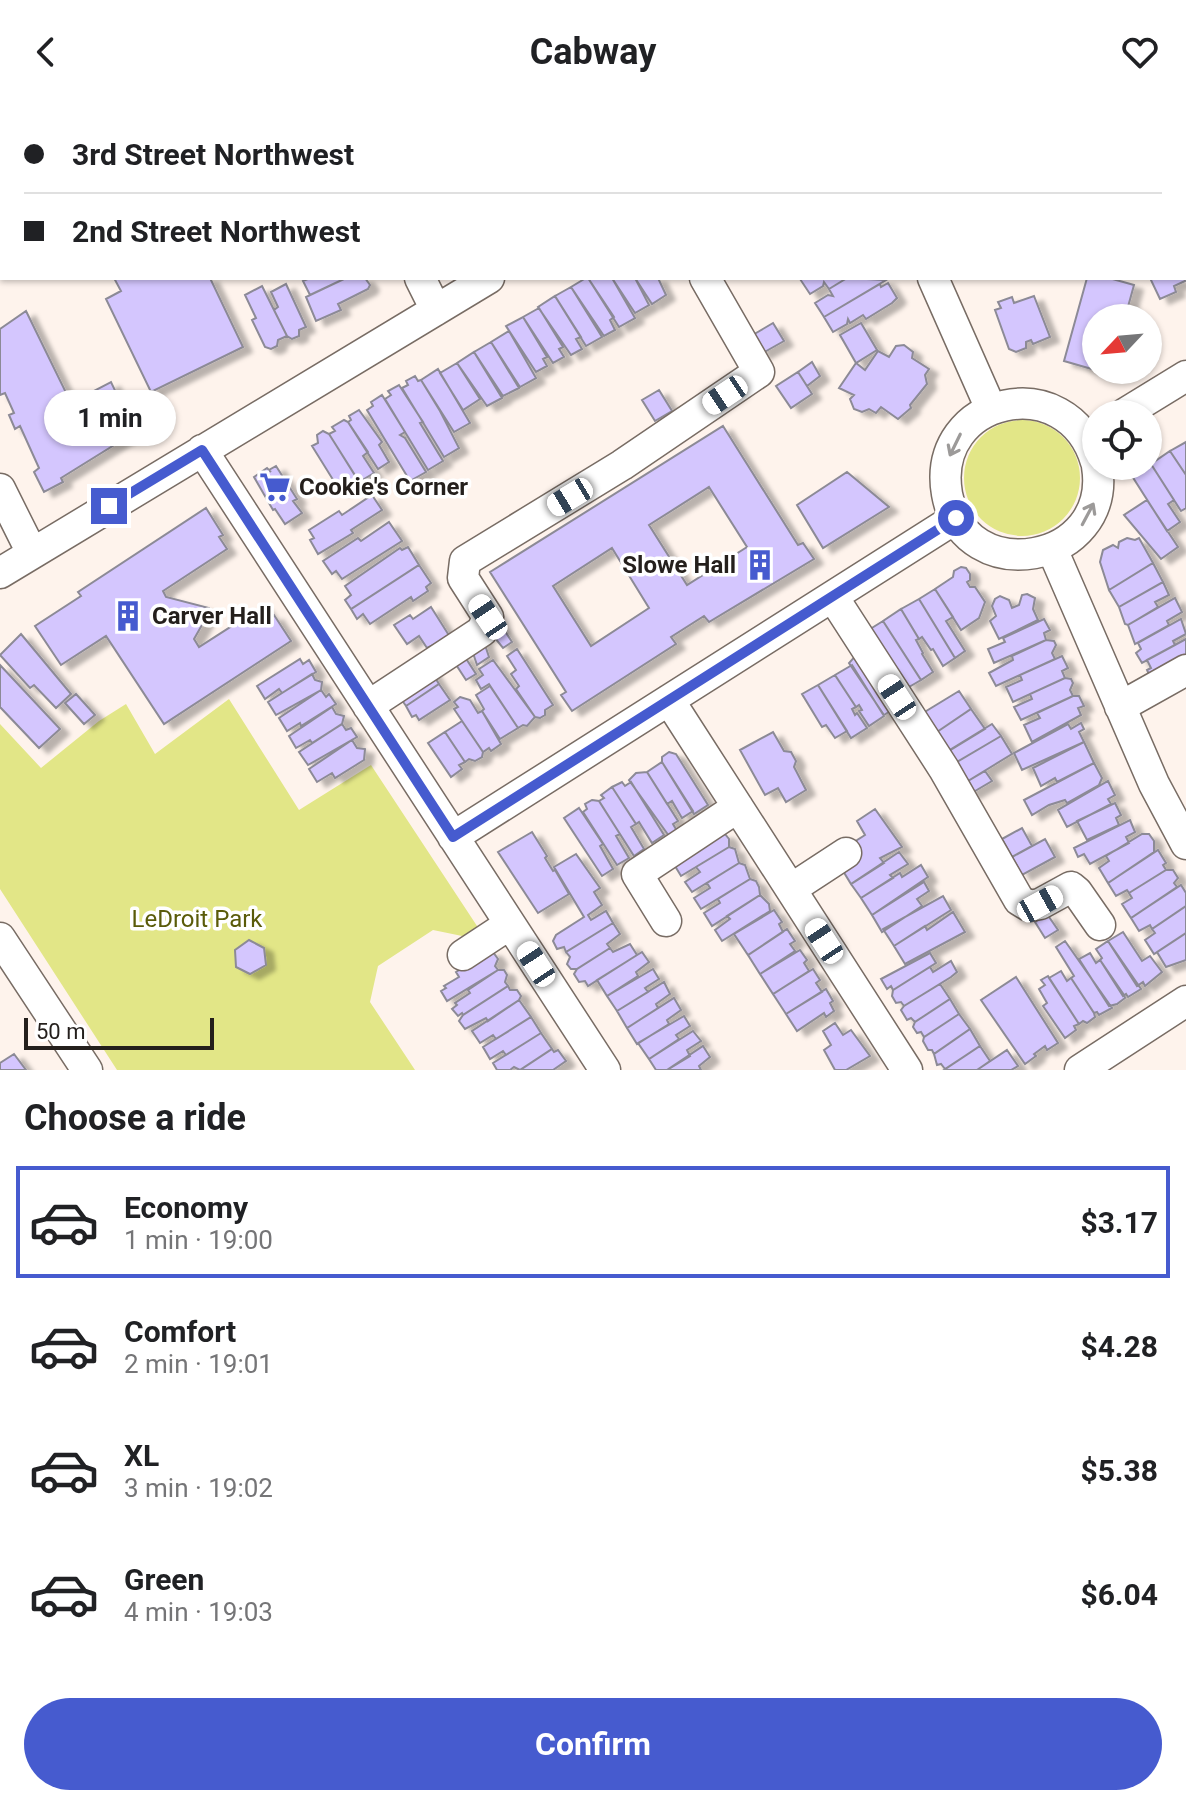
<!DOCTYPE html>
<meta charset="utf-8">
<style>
:root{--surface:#fff;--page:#f6f6f6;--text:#202124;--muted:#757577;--line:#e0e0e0;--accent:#465bcf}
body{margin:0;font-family:Roboto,sans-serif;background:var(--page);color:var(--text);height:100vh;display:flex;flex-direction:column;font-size:30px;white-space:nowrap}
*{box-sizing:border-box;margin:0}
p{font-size:26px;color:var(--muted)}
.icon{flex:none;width:44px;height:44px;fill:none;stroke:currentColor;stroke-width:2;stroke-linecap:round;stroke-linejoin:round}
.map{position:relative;height:966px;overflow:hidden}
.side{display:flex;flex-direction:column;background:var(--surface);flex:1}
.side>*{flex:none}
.guide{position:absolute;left:0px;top:0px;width:1186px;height:176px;box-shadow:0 2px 6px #0004;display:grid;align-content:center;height:176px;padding:0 24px;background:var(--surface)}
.needle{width:52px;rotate:244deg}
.controls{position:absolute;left:1082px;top:200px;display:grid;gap:16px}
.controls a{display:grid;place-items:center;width:80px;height:80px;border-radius:50%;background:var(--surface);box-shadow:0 2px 6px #0004;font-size:40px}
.scale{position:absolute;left:24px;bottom:20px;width:190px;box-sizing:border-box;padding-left:8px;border:4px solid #241f1c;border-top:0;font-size:22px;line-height:28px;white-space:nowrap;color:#241f1c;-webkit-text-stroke:6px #fff;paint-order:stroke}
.end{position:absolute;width:36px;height:36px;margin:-18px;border:10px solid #465bcf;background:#fff;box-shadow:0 0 0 4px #fff}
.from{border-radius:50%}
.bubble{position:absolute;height:56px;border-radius:28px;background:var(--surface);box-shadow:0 2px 6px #0004;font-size:26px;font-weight:700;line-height:56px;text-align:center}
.car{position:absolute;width:24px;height:48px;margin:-24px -12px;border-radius:10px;box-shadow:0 0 6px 2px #0007;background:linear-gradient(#fff 24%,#345 0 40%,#fff 0 76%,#345 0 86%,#fff 0)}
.guide b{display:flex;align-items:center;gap:28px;height:76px;font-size:30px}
.guide b+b{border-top:2px solid var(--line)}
.guide i{width:20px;height:20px;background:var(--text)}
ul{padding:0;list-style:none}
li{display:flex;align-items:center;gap:24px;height:112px;margin:0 16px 12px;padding:0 8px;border:4px solid transparent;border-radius:0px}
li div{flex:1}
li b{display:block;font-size:30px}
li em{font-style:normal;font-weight:700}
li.current{border-color:var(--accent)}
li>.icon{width:72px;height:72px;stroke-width:1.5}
h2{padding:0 24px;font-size:36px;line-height:96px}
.action{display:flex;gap:16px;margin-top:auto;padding:16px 24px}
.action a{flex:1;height:92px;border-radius:48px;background:var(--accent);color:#fff;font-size:32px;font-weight:700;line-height:92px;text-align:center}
header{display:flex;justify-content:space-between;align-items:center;height:104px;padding:0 24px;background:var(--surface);font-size:36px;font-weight:700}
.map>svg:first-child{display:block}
.green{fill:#e2e687}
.building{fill:#d4c6fe;stroke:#8c8a96;stroke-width:2;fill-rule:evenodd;filter:url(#shadow)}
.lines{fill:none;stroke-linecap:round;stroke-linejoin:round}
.minor-casing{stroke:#786c64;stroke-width:33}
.minor{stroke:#fff;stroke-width:30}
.oneway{stroke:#9c9a99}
.route{stroke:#465bcf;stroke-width:10}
.labels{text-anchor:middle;stroke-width:7;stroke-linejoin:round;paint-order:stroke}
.poi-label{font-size:24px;font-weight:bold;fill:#241f1c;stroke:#fff;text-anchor:start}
.park-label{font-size:24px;fill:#5a5b09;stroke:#fff}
</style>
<header><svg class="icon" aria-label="back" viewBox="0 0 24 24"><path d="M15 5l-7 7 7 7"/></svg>Cabway<svg class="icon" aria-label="heart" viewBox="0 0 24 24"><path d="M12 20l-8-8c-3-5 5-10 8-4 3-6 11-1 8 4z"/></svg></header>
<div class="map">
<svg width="1186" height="966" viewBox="0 0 1186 966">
<defs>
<filter id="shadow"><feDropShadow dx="9" dy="5" stdDeviation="2" flood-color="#0004"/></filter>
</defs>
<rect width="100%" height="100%" fill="#fef3ec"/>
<path class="green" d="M964 374a58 58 0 1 1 116 0a58 58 0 1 1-116 0Z
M229,595l70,111 72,-45 108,164 -12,8 -34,-7 -55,36 -8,36 45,68h-298l-117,-181v-165l41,44 58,-47 27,-17 29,50z"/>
<path class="building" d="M1184,166l1,11 -11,5 2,6 -16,7 -10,-21h34z
M114,174h96l33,69 -92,45 -45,-93 15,-8z
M310,174h36l-36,17 -7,-14z
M346,174h19l5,7 -2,4 -30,15 3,6 -25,11 -10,-24z
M586,174h2l26,39 -4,3 5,10 -11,6 -33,-49z
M588,174h24l23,40 -16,9z
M612,174h23l14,27 -14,8z
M635,174h23l8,17 -14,9z
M802,174h45l-18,11 -5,-7 -1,4 -13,8 -10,-15z
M847,174l39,2 -62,37 -9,-14 13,-8 5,1 -4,-7z
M1087,174h22l25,7 -8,29 5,1 -1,3h-34v52h14l-1,4 -45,-13z
M888,179l9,15 -5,5 -26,16 -3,-4 -13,8 -2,-4 -1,5 -14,8 -9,-15 56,-33 1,3z
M286,180l20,43 -7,3v6l-7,3 -5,-3 -13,-26 4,-3 -7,-15z
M262,182l25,50 -9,4 -1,6 -6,3 -6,-2 -13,-27 4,-2 -11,-23z
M571,183l31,50 -16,9 -31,-50z
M555,192l26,41 -5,2 6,10 -11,6 -33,-48z
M1034,192l16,41 -17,7 -2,-4 -5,2v6l-10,4 -7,-3 -14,-39 6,-2 -3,-6 14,-5 2,6z
M539,204l24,39 -4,2 5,8 -11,6 -30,-46z
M26,207l45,92 40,-21 24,50 -74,46 2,4 -19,10 -10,-20 5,-4 -19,-42 -5,3 -6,-14 5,-2 -9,-20 -5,2v-66z
M523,213l24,40 -4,2 4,7 -11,6 -30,-46z
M773,219l11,18 -23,13 -10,-18z
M861,219l16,27 -21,13 -16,-28z
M509,227l27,47 -16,9 -29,-45z
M491,238l28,46 -16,8 -29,-44z
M904,241l9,7 -1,6 17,11 -4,6 2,9 -17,21 1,3 -13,11 -17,-12 -5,6 -7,-4 -7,3 -8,-3 -4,-10 4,-4 -15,-7 17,-25 9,7 13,-19 11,6 7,-11z
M474,248l28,46 -15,8 -30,-43z
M812,258l8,14 -13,10 -9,-14z
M457,259l23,36 -17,11 -23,-37z
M438,265l32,54 -16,9 -33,-52z
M798,268l14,22 -21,14 -15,-22z
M415,272l3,5 3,-1 19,31 19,37 -15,9 -42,-69 6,-3 -2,-4z
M399,281l24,37 -3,1 23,38 -15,9 -43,-71 6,-4 -3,-4z
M659,286l13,21 -17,10 -13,-21z
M382,291l23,37 -5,3 5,3 21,34 -16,9 -43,-71 6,-4 -2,-4z
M359,306l23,32 -3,3 10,17 -11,7 -30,-47 3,-2 -2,-4z
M344,316l4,2 20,30 -5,4 11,17 -15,9 -30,-48 6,-3 -3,-4z
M723,322l75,119 5,-2 11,16 -105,63 -5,-6 -33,21 5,7 -104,67 -11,-16 5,-3 -76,-120zM709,383l38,60 -60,38 -38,-60zM612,444l37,60 -58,38 -38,-60z
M323,327l6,3 29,46 -18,11 -28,-45 6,-3 -1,-8z
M1186,338v33l-16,-24z
M1170,347l16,24v33l-5,3 -30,-47z
M1151,360l23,36 -6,4 12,18 -13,9 -35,-55z
M276,362l21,33 -4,2 9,12 -17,11 -10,-15 -2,1 -19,-33 13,-9 4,4 -2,-2z
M847,368l42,35 -66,41 -26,-43z
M372,391l10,15 -31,20 2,3 -35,21 -8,-14 4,-2 -5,-8 30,-19 3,4z
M1147,396l31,47 -17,12 -37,-44z
M206,404l17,27 -4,2 8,12 -64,42 3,6 43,11 1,3 -16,28 5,8 64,-41 8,12 3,-3 17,26 -127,83 -58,-88 -45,29 -26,-39 46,-30 -3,-4z
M389,418l13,19 -60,38 -6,-8 -4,3 -9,-13 35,-23 3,3z
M1127,434l8,2 4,-2 14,25 -44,27 -9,-28 3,-12 10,-5 5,3 1,-6z
M408,443l11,18 -68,44 -6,-9 6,-5 -6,-9 55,-38 2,2z
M1153,459l10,19 -44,25 -10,-17z
M419,461l12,18 -5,4 2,4 -15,10 -2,-4 -41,27 -7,-10 -6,5 -6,-10z
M961,463l5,1 4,6v6l-3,2 3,5h5l10,15 -6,16 -18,12 -26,-41 18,-12 1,-6z
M1163,478l6,13 -14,7 3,5 -30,18 -3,-1 -6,-17z
M935,485l18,28 -7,4 19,30 -10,7 -36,-59z
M1027,490l8,4 -2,11 5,11 -39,19 -9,-18 6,-5 -4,-10 3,-7 5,-3 9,4 3,8 7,-3 3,-10z
M1175,494l7,14 -15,9 2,4 -34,19 -7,-19z
M919,495l36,59 -12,8 -10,-17 -2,1 -9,-13 -3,2 -18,-30z
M431,503l19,30 -23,11 -8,-12 -12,8 -13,-19 16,-10 3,4z
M901,505l18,30 -3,1 7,13 -1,1 11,18 -12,8 -38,-59z
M1044,515l6,11 -6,3 2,7 -52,23 -6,-14 17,-7 -2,-4z
M1181,515l5,15 -13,7 2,4 -33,18 -6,-10 5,-4 -3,-6z
M883,517l38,59 -12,7 -11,-17 -5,3 -26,-42z
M501,521l11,17 -9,6 -13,-16z
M21,530l50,60 -15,14 -22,-23 -4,3 -30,-33z
M482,532l7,21 -12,8 -7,-21z
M1186,535v19l-34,23 -5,-11 4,-2 -4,-8z
M1046,536l8,1 2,4 -4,8 3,6 -59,27 -7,-13 24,-13 -1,-4z
M517,545l36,56 -8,5v5l-5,3 -5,-1 -19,-28 3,-3 -8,-12 5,-4 -9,-14z
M858,549l37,55 -11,7 -35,-52z
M463,550l13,20 -10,6 -13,-20z
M1062,552l6,12 -6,3 3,7 -52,24 -7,-15 16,-7 -2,-5z
M300,555l3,5 6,-4 7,12 -34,21 -3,-4 -14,10 -8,-13z
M493,556l42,57 -8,9 -4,-1 -5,3 -29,-44 -8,5 -5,-9 7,-5 -4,-6z
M0,561l60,64 -21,19 -39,-41z
M852,561l32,51 -15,10 -10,-15 3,-1 -3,-5 -3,2 -21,-32z
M429,564l10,16 -33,22 -7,-10z
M312,570l3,6 7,2 -1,8 -45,25 -8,-13z
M835,571l21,32 -4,2 3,6 2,-2 10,15 -16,10 -33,-53z
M1065,574l6,1 2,4 -3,7 3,6 -52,24 -7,-13 18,-8 -2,-5z
M439,580l11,16 -31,20 -3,-5 -4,2 -6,-11z
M818,581l29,46 -12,7 -9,-13 -4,2 -20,-33z
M490,582l28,42 -18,11 -18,-28 2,-2 -8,-14z
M321,586l5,7 3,-3 7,10 -35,22 -1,-3 -13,8 -8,-13z
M959,587l12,18 -34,23 -14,-19z
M76,590l19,21 -11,9 -19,-21z
M1073,592h6l5,10 -6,2 3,7 -49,27 -8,-17 16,-7 -3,-5z
M460,593l10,3 8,13 4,-2 19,33 -10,7 -2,-3 -6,4 -29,-43 4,-2 -4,-5z
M332,603l4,7 8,2 -2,8 -30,19 -2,-3 -14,8 -7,-12z
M971,605l14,20 -36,22 -12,-19z
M462,617l21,31 -1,5 -7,4 -6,-2 -4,3 -20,-30z
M1081,619l3,6 -5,3 5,10 -62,28 -8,-17 54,-29 3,5z
M342,620l4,6 5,-2 6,9 -49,28 -9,-13z
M992,620l9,12 -46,27 -7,-12z
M445,628l20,30 -6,3 3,4 -11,8 -23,-34z
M773,628l11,19 7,1 5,9 -2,6 12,23 -20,12 -8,-14 -13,7 -25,-45z
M1001,632l11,18 -49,30 -11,-19z
M352,636l5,8 8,1 -1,11 -29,18 -3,-5 -15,9 -8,-13z
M1084,638l10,21 -37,19 -2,-4 -14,8 -8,-18z
M669,648l7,2 32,51 -14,9 -32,-52v-5z
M662,658l31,49 -11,7 -10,-17 -5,3 -20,-32z
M1094,659l8,15 -3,7 -32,18 -2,-3 -16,5 -17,10 -8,-15z
M985,667l7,10 -22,13 -7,-10z
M647,668l31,49 -5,3 4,7 -8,5 -40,-56 7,-7z
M1108,677l7,14 -7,4 3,5 -44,23 -9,-17z
M622,678l3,4 6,-4 33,53 -12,8 -13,-21 -3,2 -24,-37z
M612,683l24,37 -5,3 13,22 -10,7 -35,-55 5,-3 -3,-3z
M592,696l7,1 21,33 -4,2 13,22 -12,7 -34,-53 4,-3 -2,-5z
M1115,699l6,12 -5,3 3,7 -32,15 -10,-19z
M579,704l24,36 -3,2 13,23 -11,7 -38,-58z
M875,705l27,38 -22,11 4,5 -33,21 -11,-18 11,-22 14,-9 -8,-14z
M1130,716l5,12 -9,5 3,6 -39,21 -6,-10 -6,3 -4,-9z
M1022,724l10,18 -20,11 -10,-18z
M532,728l15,24 -2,2 8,13 2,-1 14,24 -31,19 -40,-61z
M720,730h5l4,5v8l-48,29 -6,-10z
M1142,730h7l5,7v11l-46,31 -9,-15 10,-7 -3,-5z
M1045,735l10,18 -33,18 -10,-18z
M729,743l6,2 4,14 -47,29 -7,-10 15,-10 -4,-5z
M1158,746l8,13 -3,2 3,5 -37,23 -2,-3 -11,6 -8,-13z
M899,748l9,12 -18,11 3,3 -32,20 -10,-14z
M576,750l24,34 -6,4 8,13 -14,10 3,5 15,-9 7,12 -47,29 -2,-5 -7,2 -4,-8 3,-6 28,-18 -30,-50z
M739,759l6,2 5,14 -49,30 -7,-11 16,-10 -3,-5z
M921,761l7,12 -56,38 -11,-17 39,-25 2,4z
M1166,766h7l5,8 -4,5 3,4 -46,31 -9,-14 10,-6 -3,-5z
M750,775l6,2 3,6 1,8 -48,31 -8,-13 16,-10 -2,-4z
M924,778l5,9 -12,8 5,7 -40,26 -10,-17z
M1181,781l5,8v13l-34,23 -2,-4 -11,6 -8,-13z
M760,791l9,9 1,7 -48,30 -7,-11 15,-11 -3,-3z
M943,792l8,14 -57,36 -11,-17z
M1186,802v27l-32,21 -9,-14 10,-7 -3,-4z
M774,806l8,12 -3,2 4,8 -35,23 -14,-21z
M953,808l12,20 -60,32 -11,-18 31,-20 2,4z
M1047,810l11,16 -13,8 -10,-16z
M613,819l7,11 -13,10 3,4 -33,21h-6l-4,-5 3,-7 -4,-5z
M787,825l8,12 -5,3 5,7 -35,23 -12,-19z
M1123,828l19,29 8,-5 12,16 -17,14 -2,-4 -6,4 -29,-45z
M1186,829v27l-20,7 -9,-15z
M249,836l15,8 2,17 -16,9 -14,-7 -1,-17z
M1065,837l47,67 -13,7 -2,-3 -3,1 -23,-35 3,-2 -18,-29z
M1108,837l33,48 -13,8 -2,-3 -3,2 -23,-36 2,-2 -6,-9z
M630,840l7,11 -49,31 -3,-5 -6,1 -5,-8 3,-5 33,-21 3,4z
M800,846l7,10 -3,3 5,8 -36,23 -13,-20z
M488,848h5l5,7 -3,7 3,4 -51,31 -6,-10 5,-3 -2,-2 15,-9 -3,-5z
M642,848l7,10 -13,10 2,4 -31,20 -10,-16z
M930,849l6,10 -43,27 -2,-4 -4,3 -6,-10z
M1090,849l6,10 4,-3 24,35 1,3 -8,6 -8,2 -30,-47z
M951,857l6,11 -6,5 -47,29 -3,-4 -5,1 -4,-7 1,-6 37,-23 3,5z
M653,865l6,10 -14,9 3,4 -31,19 -10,-15z
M813,865l7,11 -4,3 6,9 -36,22 -13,-20z
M498,866h6l3,5 -2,7 3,4 -45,29 -1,-2 -4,3 -6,-7 5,-4 -2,-2 15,-10 -2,-3z
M1061,867l6,10 4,-3 23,35 1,4 -8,6 -4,-2 -4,3 -30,-46z
M1048,872l31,48 -5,2 2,4 -11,8 -22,-32 4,-3 -8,-14 6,-4 -4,-5z
M1016,873l42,66 -11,7 -2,-4 -11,8 2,2 -11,8 -44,-64z
M664,878l6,12 -14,10 2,4 -31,20 -10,-17z
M940,880l10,15 -35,23 -4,-4 -4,2 -6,-10 3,-4z
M508,882l2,4h7l4,6 -2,4 -31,21 -2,-3 -21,11 -6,-8 4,-6z
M826,885l7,12 -3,2 4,8 -8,6 -2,-4 -27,18 -11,-17z
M674,894l7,12 -14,10 2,4 -32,20 -10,-16z
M950,895l9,15 -35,23 -3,-5 -4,1 -4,-6 2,-5z
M519,896l12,17 -35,22 -3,-4 -13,8 -8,-12z
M959,910l11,15 -36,25 -2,-4h-4l-5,-9 1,-4z
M684,912l6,10 -14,9 3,4 -30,20 -11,-16z
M531,913l10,16 -35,22 -3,-4 -13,8 -7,-12z
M835,919l8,12 8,-5 19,26 -24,14h-11l-11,-20 7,-5 -8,-14z
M970,925l10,17 -35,23 -4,-5 -4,1 -3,-11z
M693,927l8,10 -14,9 3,6 -23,14h-11l-7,-11z
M541,929l11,16 -32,21 -6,-3 -4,3h-13l-4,-7z
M703,942l7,11 -11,9 2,4h-34z
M980,942l10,15 -13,9h-33z
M552,945l2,3 4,-2 8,11 -13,9h-33z
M1007,946l11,16 -7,4h-34z
M14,950l12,16h-26v-7z"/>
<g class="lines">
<defs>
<path id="minor" d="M336,0v2
M512,0l1,2
M671,0l1,2
M856,0l1,2
M131,2l4,-2
M775,2l4,-2
M0,66l2,-1
M1184,138l2,-1
M420,174l16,32
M933,174l58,131
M1124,310l62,-38
M202,346l403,620
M1096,358c-28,-96 -166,-65 -149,32 17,96 166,71 150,-28
M0,385l32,64
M1052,445l102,235 32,60
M0,469l489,-295
M833,493l111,172 75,131 10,6 11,-2 31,-17 6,5 23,33
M669,596l238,370
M368,602l114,-75 6,-14 -25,-39 2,-17 157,-96 137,-93 -54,-94
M1120,603l66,-37
M453,733l503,-319
M791,785l55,-36
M666,817l-29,-47 101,-67
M0,834l87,132
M463,851l47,-31
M1080,966l106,-69"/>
</defs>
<use href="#minor" class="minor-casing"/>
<use href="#minor" class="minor"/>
</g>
<defs><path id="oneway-shaft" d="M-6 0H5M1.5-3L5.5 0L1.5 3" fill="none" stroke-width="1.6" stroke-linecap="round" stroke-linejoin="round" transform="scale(2)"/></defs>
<g class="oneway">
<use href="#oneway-shaft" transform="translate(955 341) rotate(116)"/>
<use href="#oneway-shaft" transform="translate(1088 410) rotate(-62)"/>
</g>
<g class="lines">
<path class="route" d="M109,402l93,-56 251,387 503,-319"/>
</g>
<defs>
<symbol id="supermarket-bare" viewBox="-9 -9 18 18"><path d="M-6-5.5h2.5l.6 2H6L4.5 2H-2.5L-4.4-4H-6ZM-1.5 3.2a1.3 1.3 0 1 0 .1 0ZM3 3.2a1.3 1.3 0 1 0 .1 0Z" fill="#465bcf" stroke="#fff" stroke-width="2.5" paint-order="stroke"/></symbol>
<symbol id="building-bare" viewBox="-9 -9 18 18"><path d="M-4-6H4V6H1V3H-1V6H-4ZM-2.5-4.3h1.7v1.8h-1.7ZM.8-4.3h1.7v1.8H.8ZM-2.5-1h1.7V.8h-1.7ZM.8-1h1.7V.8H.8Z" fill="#465bcf" stroke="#fff" stroke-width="2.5" paint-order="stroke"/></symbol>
</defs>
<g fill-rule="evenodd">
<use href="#supermarket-bare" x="253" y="361" width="44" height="44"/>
<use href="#building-bare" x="738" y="439" width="44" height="44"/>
<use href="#building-bare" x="106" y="490" width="44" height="44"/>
</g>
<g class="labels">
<g class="poi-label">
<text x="299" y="391">Cookie's Corner</text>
<text x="736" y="469" text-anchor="end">Slowe Hall</text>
<text x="152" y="520">Carver Hall</text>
</g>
<g class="park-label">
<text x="197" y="823">LeDroit Park</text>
</g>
</g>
</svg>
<div class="controls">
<a><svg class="needle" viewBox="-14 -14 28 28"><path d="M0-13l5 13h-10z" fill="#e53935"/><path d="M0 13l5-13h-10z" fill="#757577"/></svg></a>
<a><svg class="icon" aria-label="locate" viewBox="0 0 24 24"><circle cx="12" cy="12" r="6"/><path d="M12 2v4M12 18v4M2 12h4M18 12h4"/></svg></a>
</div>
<div class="scale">50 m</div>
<i class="end from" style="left:956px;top:414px"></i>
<i class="end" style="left:109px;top:402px"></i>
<div class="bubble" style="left:44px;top:286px;width:132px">1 min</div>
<i class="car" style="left:725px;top:291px;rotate:236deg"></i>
<i class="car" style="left:570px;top:393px;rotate:239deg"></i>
<i class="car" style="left:488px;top:513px;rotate:326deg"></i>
<i class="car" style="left:897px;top:593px;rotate:327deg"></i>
<i class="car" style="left:1040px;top:800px;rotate:61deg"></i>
<i class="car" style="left:824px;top:837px;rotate:327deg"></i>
<i class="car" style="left:536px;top:860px;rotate:327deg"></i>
<div class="guide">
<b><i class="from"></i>3rd Street Northwest</b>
<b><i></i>2nd Street Northwest</b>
</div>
</div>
<section class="side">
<h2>Choose a ride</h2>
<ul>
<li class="current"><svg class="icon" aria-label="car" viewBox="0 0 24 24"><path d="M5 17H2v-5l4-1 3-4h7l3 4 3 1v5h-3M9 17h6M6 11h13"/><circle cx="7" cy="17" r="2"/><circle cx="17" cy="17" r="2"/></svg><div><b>Economy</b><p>1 min · 19:00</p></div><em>$3.17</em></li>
<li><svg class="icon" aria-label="car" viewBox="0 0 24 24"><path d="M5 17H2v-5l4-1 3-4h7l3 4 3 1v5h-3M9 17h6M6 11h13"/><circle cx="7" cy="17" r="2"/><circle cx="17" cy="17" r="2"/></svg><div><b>Comfort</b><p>2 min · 19:01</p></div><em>$4.28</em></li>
<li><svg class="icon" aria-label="car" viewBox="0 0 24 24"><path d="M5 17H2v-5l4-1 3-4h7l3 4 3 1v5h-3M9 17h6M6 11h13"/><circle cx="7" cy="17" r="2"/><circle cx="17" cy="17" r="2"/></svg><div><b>XL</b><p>3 min · 19:02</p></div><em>$5.38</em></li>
<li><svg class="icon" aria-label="car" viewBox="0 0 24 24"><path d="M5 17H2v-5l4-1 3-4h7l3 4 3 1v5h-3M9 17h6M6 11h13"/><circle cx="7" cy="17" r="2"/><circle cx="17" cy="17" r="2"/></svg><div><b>Green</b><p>4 min · 19:03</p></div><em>$6.04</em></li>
</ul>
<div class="action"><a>Confirm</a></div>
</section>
